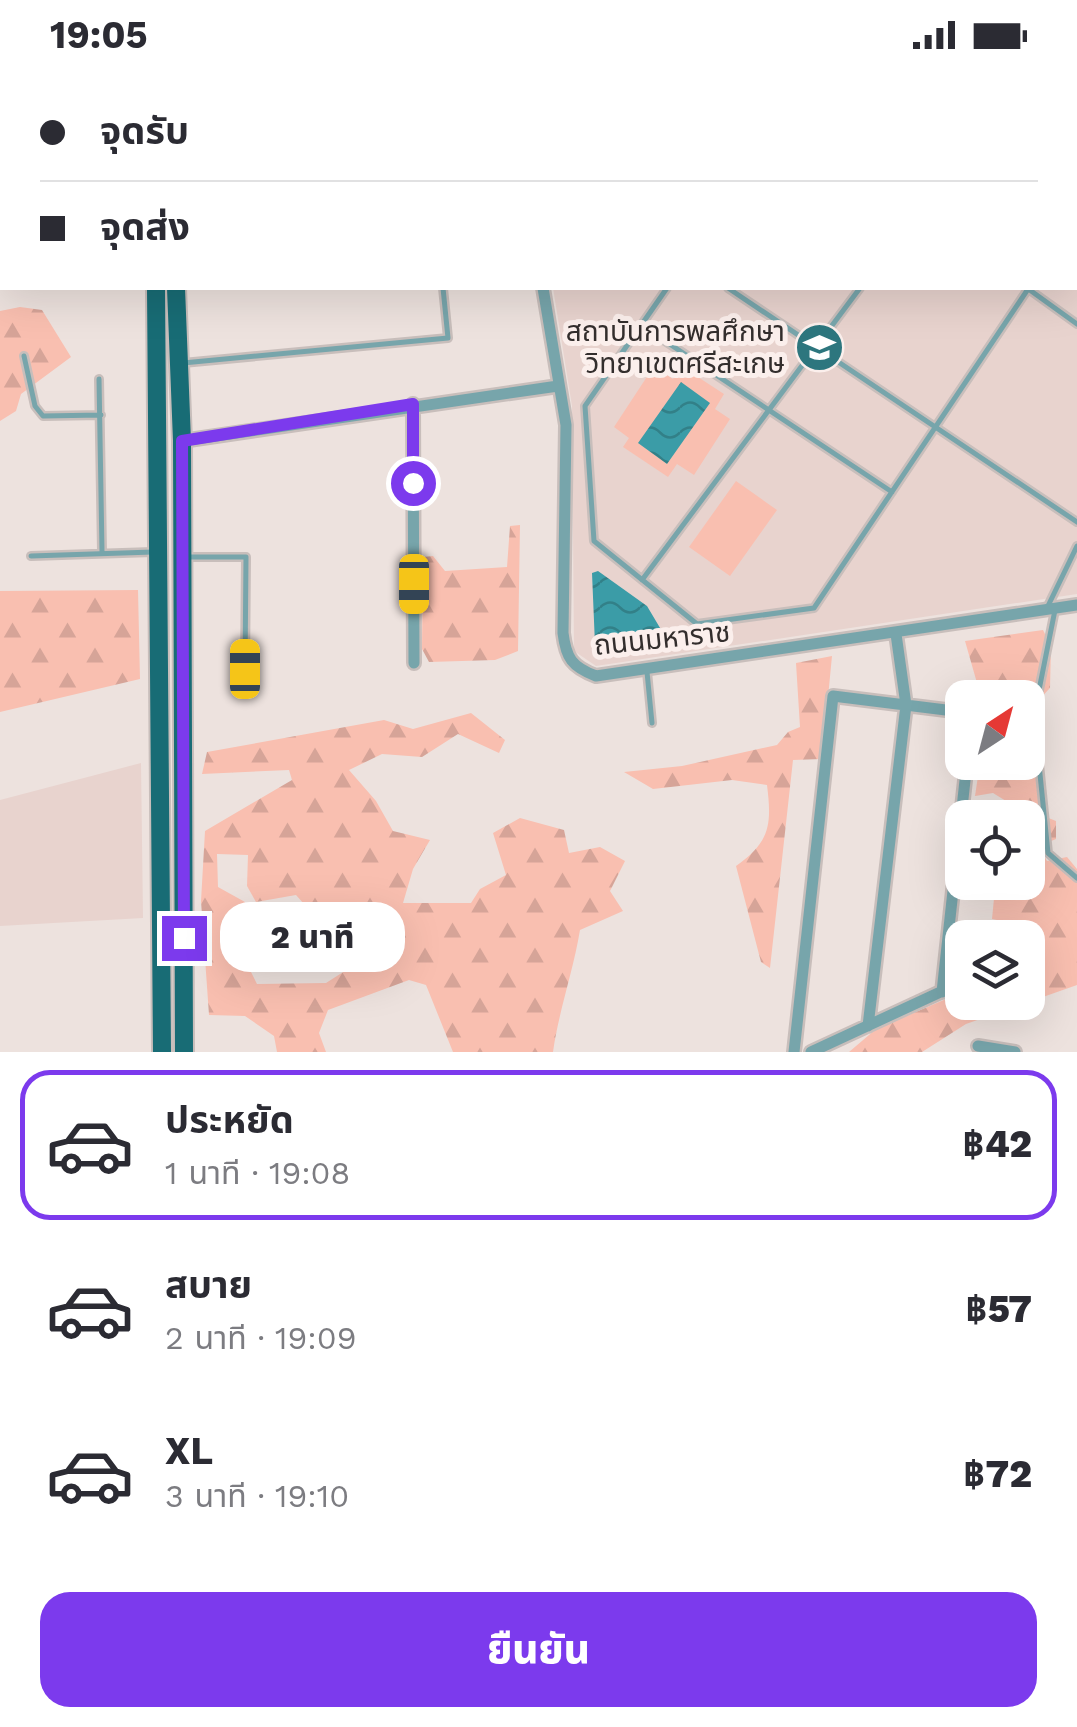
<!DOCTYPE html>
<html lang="th">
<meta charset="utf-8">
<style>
:root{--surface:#fff;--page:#f7f7f7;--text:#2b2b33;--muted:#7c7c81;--line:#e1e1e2;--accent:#7c3aed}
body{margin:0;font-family:"Work Sans","Noto Sans Thai",sans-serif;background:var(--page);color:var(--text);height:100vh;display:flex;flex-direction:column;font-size:38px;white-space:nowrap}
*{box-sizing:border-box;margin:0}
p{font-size:32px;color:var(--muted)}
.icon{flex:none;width:55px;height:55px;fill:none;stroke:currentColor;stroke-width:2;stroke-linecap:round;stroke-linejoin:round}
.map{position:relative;height:982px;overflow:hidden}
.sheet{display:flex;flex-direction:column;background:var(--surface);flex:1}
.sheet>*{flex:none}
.top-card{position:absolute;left:0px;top:0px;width:1078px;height:220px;box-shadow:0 10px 40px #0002;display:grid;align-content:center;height:220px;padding:0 40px;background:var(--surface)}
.needle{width:65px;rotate:36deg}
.tools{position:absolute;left:945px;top:610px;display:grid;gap:20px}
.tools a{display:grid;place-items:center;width:100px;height:100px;border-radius:20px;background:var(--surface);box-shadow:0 10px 40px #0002;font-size:50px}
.end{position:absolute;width:45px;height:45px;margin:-22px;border:12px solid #7c3aed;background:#fff;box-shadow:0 0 0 5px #fff}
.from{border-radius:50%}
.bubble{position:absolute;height:70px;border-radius:30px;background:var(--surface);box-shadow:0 10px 40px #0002;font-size:32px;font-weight:800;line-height:70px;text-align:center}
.car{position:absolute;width:30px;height:60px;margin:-30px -15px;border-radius:12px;box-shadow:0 0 8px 2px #0007;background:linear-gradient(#f5c518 24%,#345 0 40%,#f5c518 0 76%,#345 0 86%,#f5c518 0)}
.top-card b{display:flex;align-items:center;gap:35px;height:95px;font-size:38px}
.top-card b+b{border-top:2px solid var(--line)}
.top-card i{width:25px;height:25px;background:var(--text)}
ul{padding:18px 0 0;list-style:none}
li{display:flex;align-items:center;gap:30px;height:150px;margin:0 20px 15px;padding:0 20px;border:5px solid transparent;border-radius:30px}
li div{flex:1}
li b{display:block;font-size:38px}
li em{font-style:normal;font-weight:800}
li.selected{border-color:var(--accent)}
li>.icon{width:90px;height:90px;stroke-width:1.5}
.action{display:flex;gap:20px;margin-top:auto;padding:20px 40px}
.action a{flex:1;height:115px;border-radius:30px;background:var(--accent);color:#fff;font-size:40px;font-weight:800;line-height:115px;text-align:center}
.status{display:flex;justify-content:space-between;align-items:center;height:70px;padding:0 50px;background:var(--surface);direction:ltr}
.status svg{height:28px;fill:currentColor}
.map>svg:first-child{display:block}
.built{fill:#e8d3ce}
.grass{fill:#f9bfb0}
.forest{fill:url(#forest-firs);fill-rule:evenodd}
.water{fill:url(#water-waves)}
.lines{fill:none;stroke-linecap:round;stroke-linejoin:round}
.service-casing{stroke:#c8bebb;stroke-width:10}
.minor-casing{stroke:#c8bebb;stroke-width:16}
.primary-casing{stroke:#c8bebb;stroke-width:22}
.service{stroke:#77a5ab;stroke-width:5}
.minor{stroke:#77a5ab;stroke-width:11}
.primary{stroke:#186c75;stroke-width:18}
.route{stroke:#7c3aed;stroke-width:12}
.labels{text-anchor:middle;stroke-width:10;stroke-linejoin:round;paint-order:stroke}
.poi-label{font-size:28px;fill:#332e2d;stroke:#fbefec;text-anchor:end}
.street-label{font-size:28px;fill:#332e2d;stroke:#fbefec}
</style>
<div class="status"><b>19:05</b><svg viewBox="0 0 49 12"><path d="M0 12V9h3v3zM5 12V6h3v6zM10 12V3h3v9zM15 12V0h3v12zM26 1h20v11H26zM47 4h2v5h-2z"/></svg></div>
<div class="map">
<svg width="1077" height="982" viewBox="0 0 1077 982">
<defs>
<pattern id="forest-firs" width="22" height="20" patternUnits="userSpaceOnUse" patternTransform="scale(2.5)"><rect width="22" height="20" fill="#f9bfb0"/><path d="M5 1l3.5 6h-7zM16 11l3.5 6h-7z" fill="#d6a498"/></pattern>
<pattern id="water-waves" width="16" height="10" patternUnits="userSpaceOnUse" patternTransform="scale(2.5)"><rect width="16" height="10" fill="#3b9ca7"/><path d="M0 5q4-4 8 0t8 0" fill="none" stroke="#328088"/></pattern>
</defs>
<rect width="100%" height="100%" fill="#ede2de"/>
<path class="built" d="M673,0h404v524l-481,72 -22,-15 -2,-245 -19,-118h522v-216h-405z
M141,693l2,155 -143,8v-126z"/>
<path class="grass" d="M654,296l19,13 8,-13 43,28 -9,15 15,10 -36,56 -17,-11 -9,13 -45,-30 6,-9 -15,-11z
M736,411l41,29 -47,66 -41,-29z"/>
<path class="forest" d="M20,237l22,3 29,47 -50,37 -5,17 -16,10v-110z
M520,455l-2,126 -23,9 -66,2 -7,-13 1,-92 10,-1 12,15 62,-4 3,-41z
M138,520l2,89 -140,33v-121z
M1043,560l8,16 -1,42 -19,20 10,107 15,6v18l-17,7 8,15 20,-4 10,12v116l-111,39 -44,28h-73l27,-23 70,-30 15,12 27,-8 40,-1v-64l-23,-1 2,-15 -15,-3 3,-31 33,-6v-64l-19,-1 -3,-16 -13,-8 -18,3 5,-33 48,-1v-64l-47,-1 -16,-56z
M832,586l-10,103 -29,1 -23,208 -9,-6 -25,-96c34,-24 36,-41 31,-81l-35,-5 -79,9 -29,-17 58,-6 95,-21 11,-13 12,-5 -4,-64z
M471,643l34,27 -6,13 -41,-19 -36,23 -40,-3 -33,16 27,31 17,30 37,9 -17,29 -10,34h68l9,-14 26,-14 -13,-42 27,-15 44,12 5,23 31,-6 25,14 -15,30 13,20 -43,19c-7,42 -21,80 -27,122h-100l-27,-67 -17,-5 -81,30 -9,23 7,19h-49l-3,-16 -29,-20 -36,-1 -8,-114 4,-70 87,-51 -3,-10 -87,4 5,-22 177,-32 29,9zM217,784l31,1 -1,31 9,16 40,-7 16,18 5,24 30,4 22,15 2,6 -20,5 -25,16 -69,1 -10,-20 -2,-62 -27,-15z"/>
<path class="water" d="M681,312l29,21 -43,61 -29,-21z
M598,501l49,35 22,37 -74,2 -3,-72z"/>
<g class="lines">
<defs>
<path id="service" d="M29,0l1,2
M107,0v2
M726,0l3,2
M1020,2l2,-2
M0,43h2
M0,59l2,14
M667,218l-82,118 9,135 103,83 117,-16 214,-319
M728,218l349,234
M1027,218l50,36
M641,255l251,167
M24,286l11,50 8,10 58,-1
M183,293l265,-25 -5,-50
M99,309l3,172
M31,486l122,-4
M185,487h61l-1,112
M642,510l218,-292
M1047,538l30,-62
M1055,540l-21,105 14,138 29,25
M647,602l5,51"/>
<path id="minor" d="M543,218l23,137 -3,208c3,25 9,34 33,43l481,-71
M413,334l1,259
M182,371l376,-55
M942,922l25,-230
M868,956l38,-321 -10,-71
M978,976l37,6
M794,982l39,-356 129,16
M811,982l151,-70"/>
<path id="primary" d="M148,0v2
M176,0l1,2
M597,2l3,-2
M644,2l2,-2
M0,154h2
M0,174h2
M156,218l6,764
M176,218l6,153 2,611"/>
</defs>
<use href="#service" class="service-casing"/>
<use href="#minor" class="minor-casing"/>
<use href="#primary" class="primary-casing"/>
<use href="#service" class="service"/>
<use href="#minor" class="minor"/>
<use href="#primary" class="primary"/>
</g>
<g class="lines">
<path class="route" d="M184,868l-2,-497 231,-37v79"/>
</g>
<defs>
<symbol id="university-disc" viewBox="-11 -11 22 22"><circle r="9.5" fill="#2d767e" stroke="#fbefec"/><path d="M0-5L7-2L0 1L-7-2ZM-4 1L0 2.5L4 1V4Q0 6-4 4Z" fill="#fff"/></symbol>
</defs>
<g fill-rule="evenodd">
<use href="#university-disc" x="792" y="250" width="55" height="55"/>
</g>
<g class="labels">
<g class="poi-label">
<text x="785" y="271">สถาบันการพลศึกษา<tspan x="785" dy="32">วิทยาเขตศรีสะเกษ</tspan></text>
</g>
<g class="street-label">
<text transform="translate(662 568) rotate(-6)" y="10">ถนนมหาราช</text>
</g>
</g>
</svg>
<div class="tools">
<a><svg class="needle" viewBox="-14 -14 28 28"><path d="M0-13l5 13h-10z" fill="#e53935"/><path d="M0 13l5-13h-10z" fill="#7c7c81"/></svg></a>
<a><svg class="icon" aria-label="locate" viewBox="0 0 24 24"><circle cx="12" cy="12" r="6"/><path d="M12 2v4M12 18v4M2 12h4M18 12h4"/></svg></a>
<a><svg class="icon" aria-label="layers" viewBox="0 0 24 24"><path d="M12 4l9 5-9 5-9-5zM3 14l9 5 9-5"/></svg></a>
</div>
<i class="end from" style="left:413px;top:413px"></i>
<i class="end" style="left:184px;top:868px"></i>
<div class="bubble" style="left:220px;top:832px;width:185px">2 นาที</div>
<i class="car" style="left:414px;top:514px;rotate:180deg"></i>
<i class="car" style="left:245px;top:599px;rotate:0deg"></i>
<div class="top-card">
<b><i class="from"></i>จุดรับ</b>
<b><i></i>จุดส่ง</b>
</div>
</div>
<section class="sheet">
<ul>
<li class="selected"><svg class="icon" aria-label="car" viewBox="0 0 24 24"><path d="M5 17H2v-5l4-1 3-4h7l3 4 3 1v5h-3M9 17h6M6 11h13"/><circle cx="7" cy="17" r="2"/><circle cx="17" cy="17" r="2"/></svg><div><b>ประหยัด</b><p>1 นาที · 19:08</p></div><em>฿42</em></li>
<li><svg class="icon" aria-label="car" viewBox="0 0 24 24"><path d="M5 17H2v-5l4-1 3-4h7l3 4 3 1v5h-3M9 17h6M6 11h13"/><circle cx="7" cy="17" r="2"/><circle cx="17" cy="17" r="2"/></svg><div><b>สบาย</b><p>2 นาที · 19:09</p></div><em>฿57</em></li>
<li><svg class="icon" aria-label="car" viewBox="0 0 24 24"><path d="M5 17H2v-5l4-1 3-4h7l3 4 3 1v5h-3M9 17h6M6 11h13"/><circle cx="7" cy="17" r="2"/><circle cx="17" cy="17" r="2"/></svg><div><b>XL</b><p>3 นาที · 19:10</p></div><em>฿72</em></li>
</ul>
<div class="action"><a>ยืนยัน</a></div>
</section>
